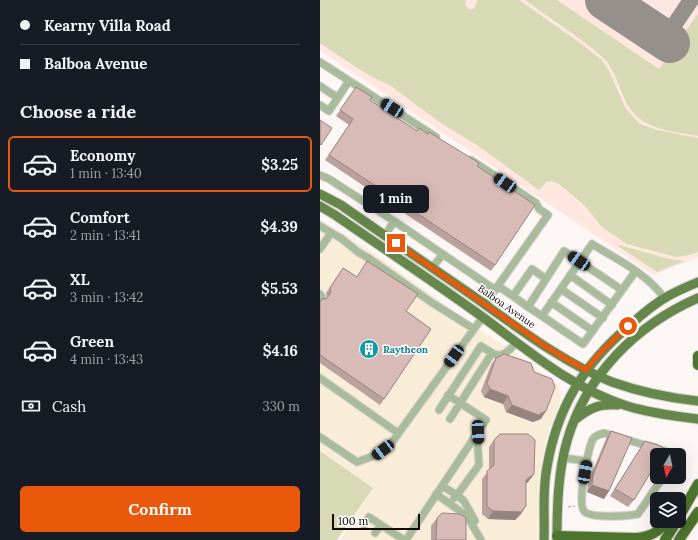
<!DOCTYPE html>
<meta charset="utf-8">
<style>
:root{--surface:#171b24;--page:#20242c;--text:#f1f3f6;--muted:#9ea1a6;--line:#363941;--accent:#ea580c}
body{margin:0;font-family:Lora,serif;background:var(--page);color:var(--text);height:100vh;display:flex;flex-direction:column;font-size:15px;white-space:nowrap}
*{box-sizing:border-box;margin:0}
p{font-size:13px;color:var(--muted)}
.icon{flex:none;width:22px;height:22px;fill:none;stroke:currentColor;stroke-width:2;stroke-linecap:round;stroke-linejoin:round}
.map{position:relative;flex:1;overflow:hidden}
.details{display:flex;flex-direction:column;background:var(--surface);width:320px}
.details>*{flex:none}
.top-card{display:grid;align-content:center;height:88px;padding:0 20px;background:var(--surface)}
.needle{width:26px;rotate:189deg}
.buttons{position:absolute;left:330px;top:448px;display:grid;gap:8px}
.buttons a{display:grid;place-items:center;width:36px;height:36px;border-radius:6px;background:var(--surface);box-shadow:0 4px 16px #0002;font-size:20px}
.scale{position:absolute;left:12px;bottom:10px;width:88px;box-sizing:border-box;padding-left:4px;border:2px solid #140b08;border-top:0;font-size:11px;line-height:14px;white-space:nowrap;color:#140b08;-webkit-text-stroke:3px #fff;paint-order:stroke}
.end{position:absolute;width:18px;height:18px;margin:-9px;border:5px solid #ea580c;background:#fff;box-shadow:0 0 0 2px #fff}
.from{border-radius:50%}
.bubble{position:absolute;height:28px;border-radius:6px;background:var(--surface);box-shadow:0 4px 16px #0002;font-size:13px;font-weight:700;line-height:28px;text-align:center}
.car{position:absolute;width:12px;height:24px;margin:-12px -6px;border-radius:5px;box-shadow:0 0 3px 1px #0007;background:linear-gradient(#222 24%,#8ab4d8 0 40%,#222 0 76%,#8ab4d8 0 86%,#222 0)}
.top-card b{display:flex;align-items:center;gap:14px;height:38px;font-size:15px}
.top-card b+b{border-top:1px solid var(--line)}
.top-card i{width:10px;height:10px;background:var(--text)}
ul{padding:0;list-style:none}
li{display:flex;align-items:center;gap:12px;height:56px;margin:0 8px 6px;padding:0 12px;border:2px solid transparent;border-radius:6px}
li div{flex:1}
li b{display:block;font-size:15px}
li em{font-style:normal;font-weight:700}
li.selected{border-color:var(--accent)}
li>.icon{width:36px;height:36px;stroke-width:1.5}
h2{padding:0 20px;font-size:18px;line-height:48px}
.pay{display:flex;align-items:center;gap:10px;height:44px;padding:0 20px;font-size:15px}
.pay p{margin-inline-start:auto}
.primary-button{display:flex;gap:8px;margin-top:auto;padding:8px 20px}
.primary-button a{flex:1;height:46px;border-radius:6px;background:var(--accent);color:#fff;font-size:16px;font-weight:700;line-height:46px;text-align:center}
main{display:flex;flex:1;min-height:0}
.map>svg:first-child{display:block}
.commercial{fill:#f9edd8}
.built{fill:#fde7de}
.green{fill:#d7dab4}
.lines{fill:none;stroke-linecap:round;stroke-linejoin:round}
.taxiway{stroke:#96908c;stroke-width:16}
.runway{stroke:#96908c;stroke-width:40}
.minor-casing{stroke:#d7d1ce;stroke-width:9}
.major-casing{stroke:#d7d1ce;stroke-width:11}
.highway-casing{stroke:#d7d1ce;stroke-width:12}
.path{stroke:#a9a29f;stroke-width:1;stroke-dasharray:3 2;stroke-linecap:butt}
.minor{stroke:#a8bb9b;stroke-width:7}
.major{stroke:#65874b;stroke-width:9}
.highway{stroke:#4d742c;stroke-width:10}
.wall{fill:#baa19d}
.shaded-wall{fill:#978380}
.building{fill:#d8bbb7;stroke:#978380}
.route{stroke:#ea580c;stroke-width:5}
.labels{text-anchor:middle;stroke-width:3;stroke-linejoin:round;paint-order:stroke}
.street-label{font-size:10px;fill:#140b08;stroke:#fff}
.culture-label{font-size:10px;font-weight:bold;fill:#0d838f;stroke:#fff;text-anchor:start}
</style>
<main>
<section class="details">
<div class="top-card">
<b><i class="from"></i>Kearny Villa Road</b>
<b><i></i>Balboa Avenue</b>
</div>
<h2>Choose a ride</h2>
<ul>
<li class="selected"><svg class="icon" aria-label="car" viewBox="0 0 24 24"><path d="M5 17H2v-5l4-1 3-4h7l3 4 3 1v5h-3M9 17h6M6 11h13"/><circle cx="7" cy="17" r="2"/><circle cx="17" cy="17" r="2"/></svg><div><b>Economy</b><p>1 min · 13:40</p></div><em>$3.25</em></li>
<li><svg class="icon" aria-label="car" viewBox="0 0 24 24"><path d="M5 17H2v-5l4-1 3-4h7l3 4 3 1v5h-3M9 17h6M6 11h13"/><circle cx="7" cy="17" r="2"/><circle cx="17" cy="17" r="2"/></svg><div><b>Comfort</b><p>2 min · 13:41</p></div><em>$4.39</em></li>
<li><svg class="icon" aria-label="car" viewBox="0 0 24 24"><path d="M5 17H2v-5l4-1 3-4h7l3 4 3 1v5h-3M9 17h6M6 11h13"/><circle cx="7" cy="17" r="2"/><circle cx="17" cy="17" r="2"/></svg><div><b>XL</b><p>3 min · 13:42</p></div><em>$5.53</em></li>
<li><svg class="icon" aria-label="car" viewBox="0 0 24 24"><path d="M5 17H2v-5l4-1 3-4h7l3 4 3 1v5h-3M9 17h6M6 11h13"/><circle cx="7" cy="17" r="2"/><circle cx="17" cy="17" r="2"/></svg><div><b>Green</b><p>4 min · 13:43</p></div><em>$4.16</em></li>
</ul>
<div class="pay"><svg class="icon" aria-label="cash" viewBox="0 0 24 24"><path d="M3 7h18v10H3z"/><circle cx="12" cy="12" r="2"/></svg>Cash<p>330 m</p></div>
<div class="primary-button"><a>Confirm</a></div>
</section>
<div class="map">
<svg width="378" height="540" viewBox="0 0 378 540">
<rect width="100%" height="100%" fill="#fcf7f4"/>
<path class="commercial" d="M0,219l55,35 106,77 23,14 55,41 2,7v6l-14,37 -8,43 -2,61h-197l33,-52 -53,-37z"/>
<path class="built" d="M0,0h378v257l-44,18 -334,-225z"/>
<path class="green" d="M0,0h146l-1,5 4,4c6,1 7,-3 8,-9h42l57,40 26,20 7,11 17,38 14,15 17,6 41,8v114l-9,3 -13,2 -49,-13 -24,-16 -19,-23 -25,-21 -8,-3 -5,1 -7,8 -62,-45 -35,-21 -51,-38 -21,-10 -34,-22 -16,-11z
M205,0h32l102,69 39,-55v122c-31,-6 -60,-6 -74,-38 -5,-12 -9,-26 -17,-36 -10,-11 -23,-20 -35,-29 -16,-11 -32,-22 -47,-33z
M299,245l50,14 15,2 -27,11 -39,-26z
M0,451l53,37 -36,52h-17z"/>
<g class="lines">
<path class="taxiway" d="M344,40l27,-40"/>
<path class="runway" d="M285,0l65,43"/>
<defs>
<path id="minor" d="M0,62l116,75
M0,86l18,12
M0,105l9,6 20,-30
M151,160l65,43 3,6 9,6 -63,89
M0,175l9,4 65,42 100,68 7,-1 12,8
M0,226l22,13 16,13 12,7 61,43 43,27 9,-12
M65,236l9,-15
M0,249l11,-16
M112,268l11,-14
M315,272l-52,72 -41,-28 50,-72c24,15 56,30 72,54
M250,275l42,30
M241,289l42,29
M0,294l2,3 -2,3
M231,302l42,29
M208,307l-15,-11 19,-27 14,10
M222,316l-14,-9 36,-56 58,39
M0,378l78,55
M119,410l42,-64 11,7
M130,419l42,-66c11,6 17,-3 24,-10
M0,437l37,25 19,-7 14,-10 84,-116
M243,458l24,3
M343,477l-25,37c-10,2 -48,5 -54,-3 -7,-8 4,-62 9,-72 3,-4 7,-5 11,-6l61,18 3,4
M122,486l15,9 22,-30 -2,-32
M116,494l31,22 14,24
M134,498l3,-3 7,6 11,20
M44,525l5,-8 35,23
M55,533l6,-8
M86,540l80,-120 -38,-25"/>
<path id="major" d="M0,194l21,11c41,29 83,57 125,86 46,32 93,70 146,91 28,10 57,16 86,19
M0,206l15,9c45,31 90,61 135,93 50,35 97,79 157,98 23,7 47,10 71,13
M256,419c15,-12 23,-15 42,-14
M224,540c1,-24 -2,-49 3,-73 10,-59 36,-102 82,-141 13,-12 26,-23 41,-31 9,-5 19,-9 28,-13
M237,540c0,-33 1,-68 10,-99 19,-66 69,-116 131,-143"/>
<path id="highway" d="M378,356v9
M359,517l19,-33
M237,536l79,2c16,-2 21,-5 31,-17
M345,540l12,-19
M359,540l19,-28"/>
</defs>
<use href="#minor" class="minor-casing"/>
<use href="#major" class="major-casing"/>
<use href="#highway" class="highway-casing"/>
<path class="path" d="M248,507l7,-1"/>
<use href="#minor" class="minor"/>
<use href="#major" class="major"/>
<use href="#highway" class="highway"/>
</g>
<path class="wall" d="M36,87l14,13 47,31 60,35 58,39 -44,66 -166,-111 24,-35 -13,-9z
M47,261l39,50 25,18 -51,76 -60,-42v-61l6,-4 1,-1 -1,-4 17,-25 14,9z
M176,358l45,61 -8,3 -27,-10 -3,-8 -19,-7 -3,-6 10,-26z
M291,431l-2,60 -5,8 -17,-7 1,-10 18,-43z
M174,440l40,34 -6,8 -2,1 -5,31 -6,6 -27,-1 -6,-5v-35l7,-9v-23z
M325,441l-11,59 -6,7 -18,-11z
M117,518l29,22h-35v-14z"/>
<path class="shaded-wall" d="M170,389l18,7 -5,8 -19,-7z
M192,405l34,6 -5,8 -8,3 -27,-10z
M214,474l-6,8 -7,6 5,-8z
M272,485l17,6 -5,8 -17,-7z
M206,506l-5,8 -6,6 -27,-1 5,-8z"/>
<path class="building" d="M36,87l16,10 -2,3 47,31 2,-3 9,6 1,-2 50,31 -2,3 58,39 -40,60 -166,-110 24,-36 -13,-9z
M0,120l12,8 -11,17 -1,-1z
M47,261l51,33 -12,17 25,18 -47,70 -64,-44v-53l2,-3h4l2,-2 3,-5 -1,-4 13,-20 14,9z
M184,354l27,9 3,9 18,7 3,8 -9,24 -8,4 -26,-10 -4,-9 -18,-7 -3,-6 9,-25z
M291,431l21,7 -23,53 -17,-6 1,-10z
M180,434h28l7,6 -1,34 -8,6v26l-5,6 -28,-1 -6,-5v-35l7,-6v-25z
M325,441l13,4 7,4 -3,6h-5v7l-23,38 -19,-11z
M122,513l18,1 6,4v22h-30l1,-22z"/>
<g class="lines">
<path class="route" d="M76,243l155,107 35,20 12,-15 30,-29"/>
</g>
<defs>
<symbol id="building-disc" viewBox="-11 -11 22 22"><circle r="9.5" fill="#0f9aa8" stroke="#fff"/><path d="M-4-6H4V6H1V3H-1V6H-4ZM-2.5-4.3h1.7v1.8h-1.7ZM.8-4.3h1.7v1.8H.8ZM-2.5-1h1.7V.8h-1.7ZM.8-1h1.7V.8H.8Z" fill="#fff"/></symbol>
</defs>
<g fill-rule="evenodd">
<use href="#building-disc" x="38" y="338" width="22" height="22"/>
</g>
<g class="labels">
<g class="street-label">
<text transform="translate(187 306) rotate(35)" y="4">Balboa Avenue</text>
</g>
<g class="culture-label">
<text x="63" y="353">Raytheon</text>
</g>
</g>
</svg>
<div class="buttons">
<a><svg class="needle" viewBox="-14 -14 28 28"><path d="M0-13l5 13h-10z" fill="#e53935"/><path d="M0 13l5-13h-10z" fill="#9ea1a6"/></svg></a>
<a><svg class="icon" aria-label="layers" viewBox="0 0 24 24"><path d="M12 4l9 5-9 5-9-5zM3 14l9 5 9-5"/></svg></a>
</div>
<div class="scale">100 m</div>
<i class="end from" style="left:308px;top:326px"></i>
<i class="end" style="left:76px;top:243px"></i>
<div class="bubble" style="left:43px;top:185px;width:66px">1 min</div>
<i class="car" style="left:72px;top:108px;rotate:302deg"></i>
<i class="car" style="left:185px;top:183px;rotate:304deg"></i>
<i class="car" style="left:259px;top:261px;rotate:304deg"></i>
<i class="car" style="left:134px;top:356px;rotate:216deg"></i>
<i class="car" style="left:158px;top:432px;rotate:177deg"></i>
<i class="car" style="left:63px;top:450px;rotate:233deg"></i>
<i class="car" style="left:265px;top:472px;rotate:11deg"></i>
</div>
</main>
